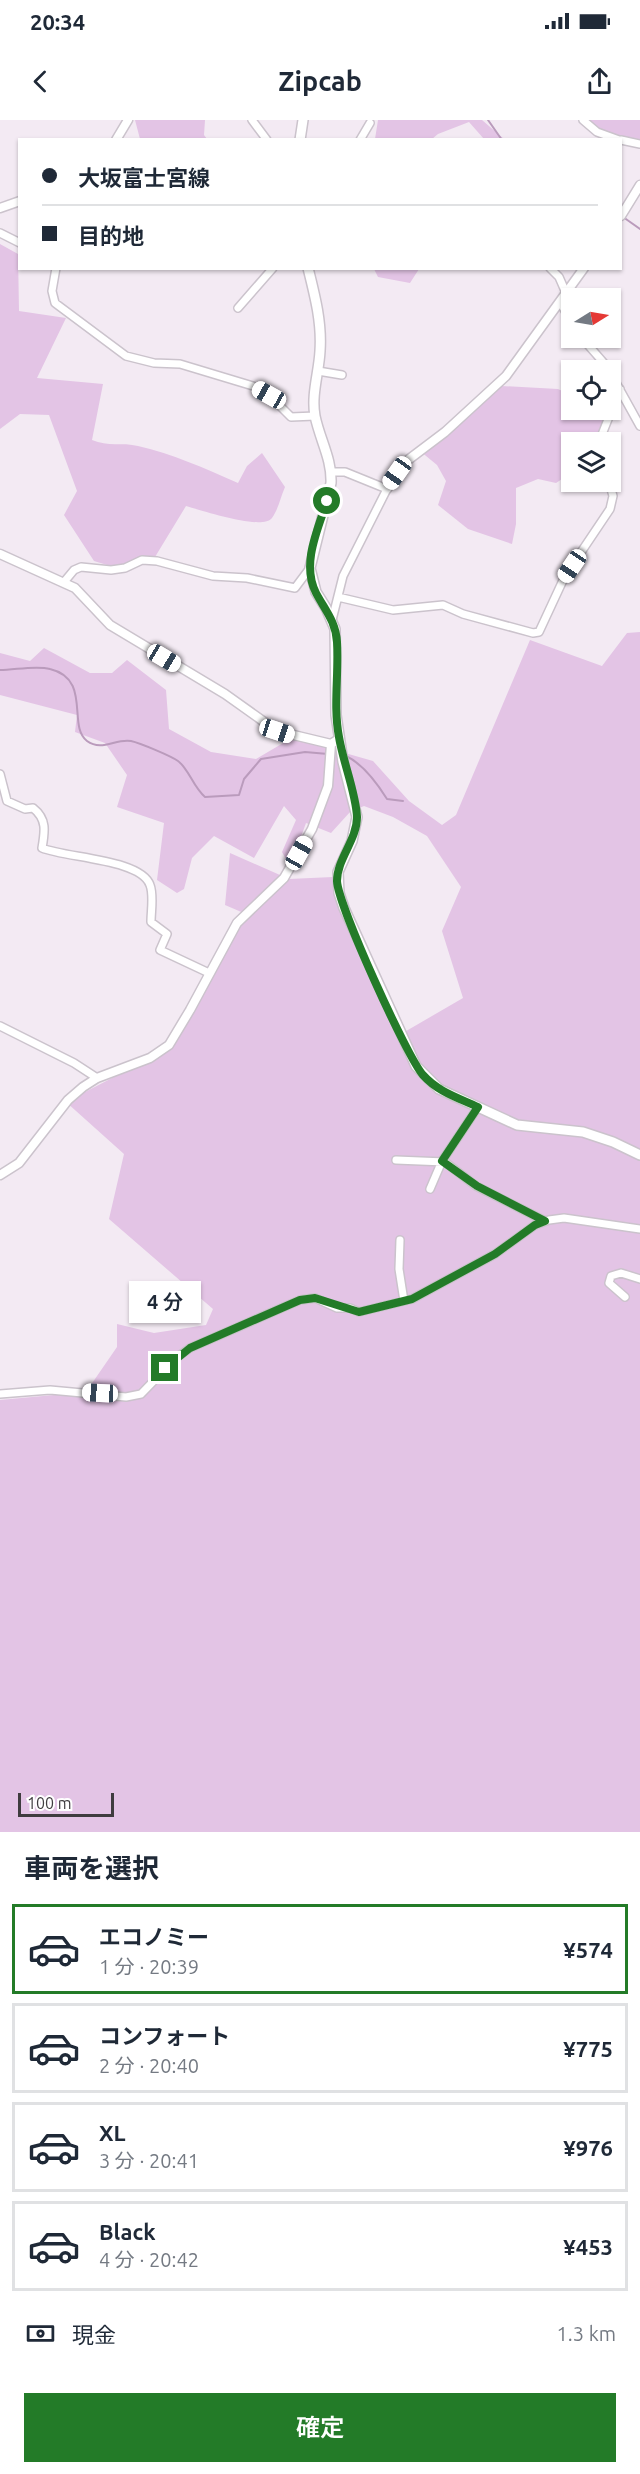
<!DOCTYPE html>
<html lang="ja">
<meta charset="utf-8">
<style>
:root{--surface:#fff;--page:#f2f2f3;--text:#1f2937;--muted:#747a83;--line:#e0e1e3;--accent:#237b28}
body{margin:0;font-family:Ubuntu,"Noto Sans JP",sans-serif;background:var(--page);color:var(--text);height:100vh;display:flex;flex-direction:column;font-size:22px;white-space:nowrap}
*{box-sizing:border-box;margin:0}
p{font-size:20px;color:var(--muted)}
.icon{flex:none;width:33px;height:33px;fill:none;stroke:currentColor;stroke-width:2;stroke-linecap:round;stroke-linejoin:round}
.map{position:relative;height:1712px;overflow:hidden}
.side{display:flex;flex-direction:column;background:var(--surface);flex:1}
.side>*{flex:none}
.hud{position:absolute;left:18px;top:18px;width:604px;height:132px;border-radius:0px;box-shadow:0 2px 4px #0004;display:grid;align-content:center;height:132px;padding:0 24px;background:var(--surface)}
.needle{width:39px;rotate:79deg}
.controls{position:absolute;left:561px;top:168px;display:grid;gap:12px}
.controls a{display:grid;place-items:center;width:60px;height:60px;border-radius:0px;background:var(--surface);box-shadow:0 2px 4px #0004;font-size:30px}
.scale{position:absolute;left:18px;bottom:15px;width:96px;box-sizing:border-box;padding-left:6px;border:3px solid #3f3c3f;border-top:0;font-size:16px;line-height:21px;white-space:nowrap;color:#3f3c3f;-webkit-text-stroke:4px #fff;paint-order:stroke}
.end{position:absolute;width:27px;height:27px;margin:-14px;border:8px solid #237b28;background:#fff;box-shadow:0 0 0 3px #fff}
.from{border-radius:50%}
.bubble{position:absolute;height:42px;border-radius:0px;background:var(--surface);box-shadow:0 2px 4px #0004;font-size:20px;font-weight:600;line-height:42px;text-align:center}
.car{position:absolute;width:18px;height:36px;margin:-18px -9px;border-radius:8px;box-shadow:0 0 4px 2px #0007;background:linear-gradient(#fff 24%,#345 0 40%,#fff 0 76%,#345 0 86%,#fff 0)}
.hud b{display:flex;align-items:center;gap:21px;height:57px;font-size:22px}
.hud b+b{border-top:2px solid var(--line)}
.hud i{width:15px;height:15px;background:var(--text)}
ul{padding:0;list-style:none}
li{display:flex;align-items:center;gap:18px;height:90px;margin:0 12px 9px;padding:0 12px;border:3px solid var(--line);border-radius:0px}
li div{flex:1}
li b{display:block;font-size:22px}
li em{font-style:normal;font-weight:600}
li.selected{border-color:var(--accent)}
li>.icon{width:54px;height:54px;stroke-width:1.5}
h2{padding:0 24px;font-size:27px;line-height:72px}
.pay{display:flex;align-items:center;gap:15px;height:66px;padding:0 24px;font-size:22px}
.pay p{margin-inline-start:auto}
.button{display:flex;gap:12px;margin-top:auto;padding:12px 24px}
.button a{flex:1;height:69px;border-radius:0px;background:var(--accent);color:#fff;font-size:24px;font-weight:600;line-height:69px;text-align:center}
.status{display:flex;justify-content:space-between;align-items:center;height:42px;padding:0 30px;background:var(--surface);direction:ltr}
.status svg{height:16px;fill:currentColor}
header{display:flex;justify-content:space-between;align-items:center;height:78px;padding:0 24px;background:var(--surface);font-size:27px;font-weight:600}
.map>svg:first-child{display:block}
.green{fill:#e3c4e5}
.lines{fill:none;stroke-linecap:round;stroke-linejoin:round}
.stream{stroke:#ba9bbc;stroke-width:2}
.minor-casing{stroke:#cbc3cc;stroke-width:10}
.tertiary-casing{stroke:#cbc3cc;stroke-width:11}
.secondary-casing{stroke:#cbc3cc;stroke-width:12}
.minor{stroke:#fff;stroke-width:7}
.tertiary{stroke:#fff;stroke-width:8}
.secondary{stroke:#fff;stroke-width:9}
.route{stroke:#237b28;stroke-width:8}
</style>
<div class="status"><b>20:34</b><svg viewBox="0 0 49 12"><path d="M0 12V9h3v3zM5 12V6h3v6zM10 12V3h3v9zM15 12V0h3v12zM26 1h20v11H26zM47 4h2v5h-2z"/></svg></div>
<header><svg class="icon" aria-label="back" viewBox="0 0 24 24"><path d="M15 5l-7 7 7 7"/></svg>Zipcab<svg class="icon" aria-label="share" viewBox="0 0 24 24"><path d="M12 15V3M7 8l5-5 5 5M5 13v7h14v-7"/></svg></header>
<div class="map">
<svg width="640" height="1712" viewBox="0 0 640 1712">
<rect width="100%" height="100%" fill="#f3eaf3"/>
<path class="green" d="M135,0h70l-1,15 3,4h-67z
M378,0h104l22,19h-20l-15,-17 -31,12 -6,5h-57z
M587,0h53v19c-20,-1 -38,-6 -53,-19z
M0,124l18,10 1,57 47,7 -29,60 66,6 -11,56c16,7 30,2 46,6 35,8 66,22 100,37l9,-17 15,-13 23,34c-4,9 -7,23 -13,31 -10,13 -71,-8 -86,-12l-31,51 -35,12 -26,-8 -30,-46 13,-24 -28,-76 -29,-1 -20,15z
M374,149h45l-9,14 -32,-6z
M611,260l9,9 -23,53h-25l-1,31 -15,10 -18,-4 -22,9v36l-4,20 -44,-15 -30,-24 8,-24 -9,-16 -17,-14 81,-65 57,3 13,6 1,15h38z
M640,512v1200h-640v-432l86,-8 31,-45v-23l37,9 52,-8 7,-16 -104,-90 15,-65 -58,-52 92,-48 88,-140 -21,-9 5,-52 59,26 44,-2 68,157 62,-36 -21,-67 19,-44 -34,-51 -34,-19 -29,-11 -14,6 -19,21 -25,-10 -12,33 -7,5 -5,-9 14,-32 -12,-14 -30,52 -40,-22 -22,22 -8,31 -7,4 -20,-13 7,-57 -47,-16 10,-32 -22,-32 -30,-11 2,-17 -77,-20v-42l30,8 14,-13 46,25h22l15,-13 39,30 3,39 42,23 45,7 34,-20h16l18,8 49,14 36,40 33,24 14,-10 74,-175 72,26 25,-33z"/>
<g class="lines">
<path class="stream" d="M488,0l14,20
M623,97l17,12
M0,550c15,0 36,-5 50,-1 42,10 17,57 37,72 15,11 29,-3 44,0 9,2 40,15 47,20 11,8 15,26 27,36l34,-2 5,-16 17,-20 44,-7 23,2
M346,636c17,8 31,27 41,43l16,2"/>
<defs>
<path id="minor" d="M252,0l15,20
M583,0l14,12 22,8
M360,20l10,-17
M621,20l19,4
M0,113l20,10
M56,148l-4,23 3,12 71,53 28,7 26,1 73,22 16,9 22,22 24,-1
M550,148l9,9 7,16
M560,182l12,21
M238,188l35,-40
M582,218l28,32
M318,251l24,4
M610,252l30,54
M599,322l21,-53
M331,352h14l42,17 -44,87 -11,44
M64,462l10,-12 7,-3 30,3 14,-2 17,-8 15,1 56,15 34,2 48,10 15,-20
M338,477l55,13 50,-5 20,9 70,19 6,-1 26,-56 45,-67 3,-13 -4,-14
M0,654l7,27 18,8 8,-1c14,11 12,23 9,40 24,10 99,11 108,37 4,10 1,26 1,37l16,12 -7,16 49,23
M0,906l74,37 23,15
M396,1040l49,2 31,24 69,35
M430,1069l12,-28 36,-54
M400,1120l-1,29 5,32
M625,1177l-16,-14 2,-7 10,-3 19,6
M0,1274l50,-4 76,7 15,-3 35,-36 14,-10 110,-48 15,-2 22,10h13l9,4 53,-13 83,-45 40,-29 14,-5 15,-2 76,11"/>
<path id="tertiary" d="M116,20l12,-20
M0,88l20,-7
M621,96l19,-31
M387,369l17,-26 41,-31 61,-56 78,-108
M0,434l75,34 35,37 115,69 52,37 54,13
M0,1055l19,-12 49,-63 15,-13 14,-9 53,-20 19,-13 21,-35 47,-87 47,-45 28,-49 16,-43 3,-42 8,-5"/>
<path id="secondary" d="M300,20l3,-20
M308,148c7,28 14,55 12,83 -1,21 -9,44 -5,65 5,24 17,43 16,67l-21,85 6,24 10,16 9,21 1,86 7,47 14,55 -5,24 -14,31 1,21 5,15 72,158 23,23 78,36 66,7 30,10 27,13"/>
</defs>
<use href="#minor" class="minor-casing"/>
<use href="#tertiary" class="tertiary-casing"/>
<use href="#secondary" class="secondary-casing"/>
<use href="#minor" class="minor"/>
<use href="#tertiary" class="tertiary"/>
<use href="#secondary" class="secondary"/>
</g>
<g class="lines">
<path class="route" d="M165,1248l25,-20 110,-48 15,-2 44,14 53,-13 83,-45 40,-29 10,-4 -68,-35 -35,-25 36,-54c-19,-9 -40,-15 -55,-32 -16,-18 -85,-170 -86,-194 0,-22 20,-41 20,-64 -1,-24 -14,-55 -18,-80 -6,-31 0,-63 -2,-95 -1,-20 -12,-32 -21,-49 -15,-29 2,-64 11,-92"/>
</g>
</svg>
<div class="controls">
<a><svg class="needle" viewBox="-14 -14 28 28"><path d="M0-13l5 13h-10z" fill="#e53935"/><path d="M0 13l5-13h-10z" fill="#747a83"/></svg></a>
<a><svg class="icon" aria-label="locate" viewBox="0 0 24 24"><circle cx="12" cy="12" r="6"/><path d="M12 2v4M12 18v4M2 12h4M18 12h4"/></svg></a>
<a><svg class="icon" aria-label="layers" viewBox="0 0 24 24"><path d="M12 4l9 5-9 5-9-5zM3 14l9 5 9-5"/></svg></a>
</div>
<div class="scale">100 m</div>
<i class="end from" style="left:327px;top:381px"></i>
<i class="end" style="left:165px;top:1248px"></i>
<div class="bubble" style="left:129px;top:1161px;width:72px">4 分</div>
<i class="car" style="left:269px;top:275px;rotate:299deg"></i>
<i class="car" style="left:397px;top:353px;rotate:215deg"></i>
<i class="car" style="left:572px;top:446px;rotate:214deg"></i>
<i class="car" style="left:164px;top:538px;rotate:121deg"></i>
<i class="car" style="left:277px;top:611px;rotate:108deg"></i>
<i class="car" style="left:299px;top:733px;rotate:29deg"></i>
<i class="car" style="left:100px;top:1273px;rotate:273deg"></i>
<div class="hud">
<b><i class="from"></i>大坂富士宮線</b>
<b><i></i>目的地</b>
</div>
</div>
<section class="side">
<h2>車両を選択</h2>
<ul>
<li class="selected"><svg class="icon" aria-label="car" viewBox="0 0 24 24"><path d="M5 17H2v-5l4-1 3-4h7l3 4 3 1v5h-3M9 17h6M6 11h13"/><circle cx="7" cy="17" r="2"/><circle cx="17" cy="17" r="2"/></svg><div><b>エコノミー</b><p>1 分 · 20:39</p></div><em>¥574</em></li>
<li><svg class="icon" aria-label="car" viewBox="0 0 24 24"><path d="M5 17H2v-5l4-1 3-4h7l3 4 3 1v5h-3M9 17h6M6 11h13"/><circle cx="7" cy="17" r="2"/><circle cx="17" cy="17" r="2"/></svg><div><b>コンフォート</b><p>2 分 · 20:40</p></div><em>¥775</em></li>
<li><svg class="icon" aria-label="car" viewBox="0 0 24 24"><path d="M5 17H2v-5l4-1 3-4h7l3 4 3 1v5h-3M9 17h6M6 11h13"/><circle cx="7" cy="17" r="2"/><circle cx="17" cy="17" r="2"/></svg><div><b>XL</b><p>3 分 · 20:41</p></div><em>¥976</em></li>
<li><svg class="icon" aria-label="car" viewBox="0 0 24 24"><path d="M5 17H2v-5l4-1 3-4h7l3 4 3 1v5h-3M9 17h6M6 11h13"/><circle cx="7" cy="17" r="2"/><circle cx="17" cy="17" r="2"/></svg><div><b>Black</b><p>4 分 · 20:42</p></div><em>¥453</em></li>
</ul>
<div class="pay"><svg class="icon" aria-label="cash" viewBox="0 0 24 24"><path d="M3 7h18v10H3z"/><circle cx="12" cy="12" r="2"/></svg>現金<p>1.3 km</p></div>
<div class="button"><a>確定</a></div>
</section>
